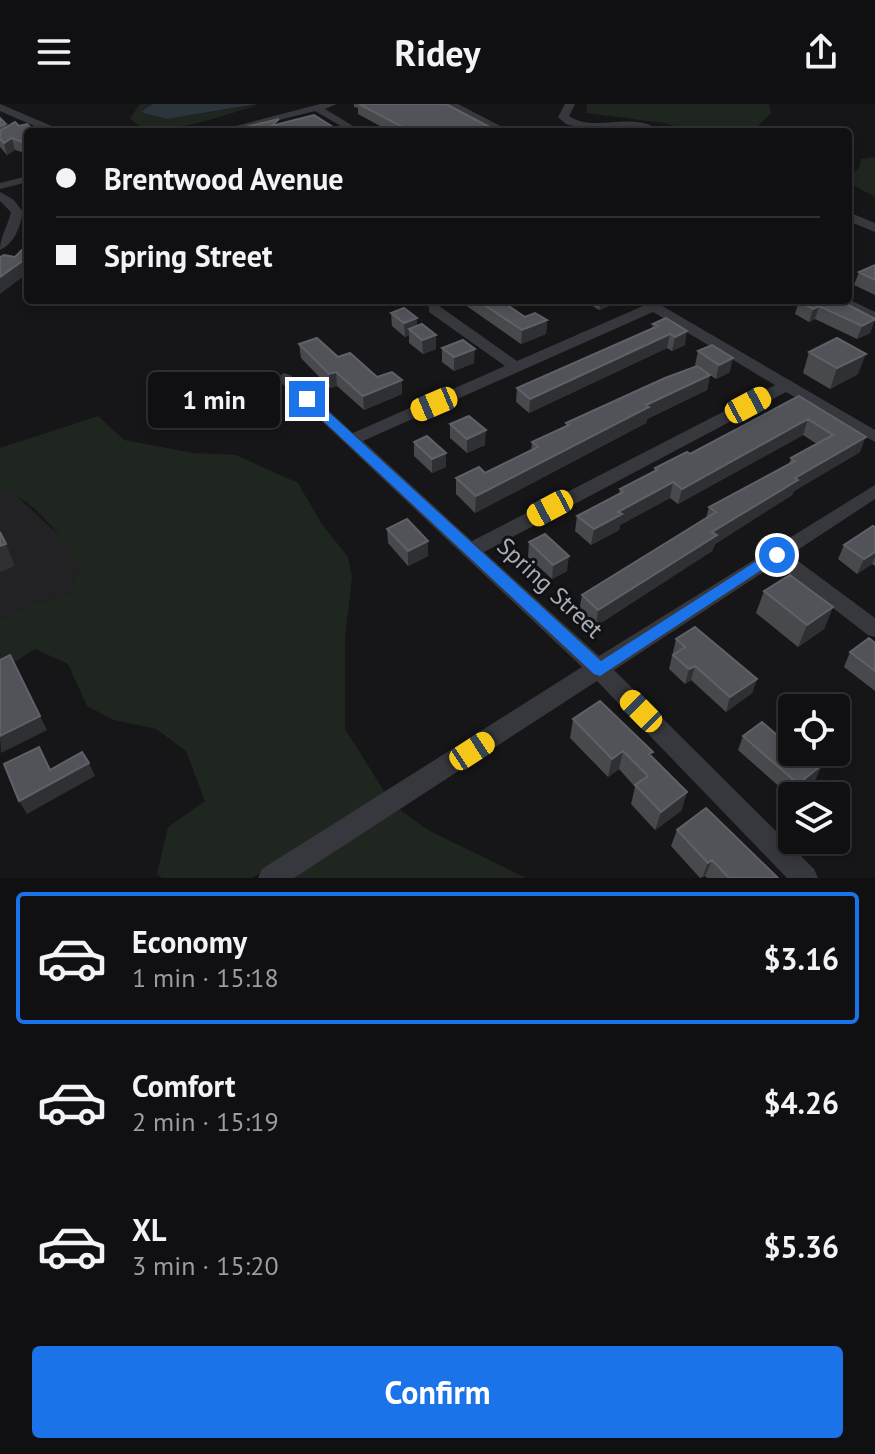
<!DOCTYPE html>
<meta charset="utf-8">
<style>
:root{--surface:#101012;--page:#1e1e20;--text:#f1f3f6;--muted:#9c9d9f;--line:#303032;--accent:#1a73e8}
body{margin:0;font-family:"PT Sans",sans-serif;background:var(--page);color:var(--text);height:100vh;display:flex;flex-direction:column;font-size:30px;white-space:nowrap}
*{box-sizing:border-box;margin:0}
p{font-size:26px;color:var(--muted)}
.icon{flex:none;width:44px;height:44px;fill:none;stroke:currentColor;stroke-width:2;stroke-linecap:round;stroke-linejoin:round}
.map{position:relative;height:774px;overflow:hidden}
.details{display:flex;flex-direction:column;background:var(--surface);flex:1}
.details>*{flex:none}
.guide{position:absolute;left:24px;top:24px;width:828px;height:176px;border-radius:8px;box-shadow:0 4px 12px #0003,0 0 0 2px var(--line);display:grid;align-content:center;height:176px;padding:0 32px;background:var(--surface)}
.buttons{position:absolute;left:778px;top:590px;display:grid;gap:16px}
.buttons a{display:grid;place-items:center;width:72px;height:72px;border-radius:8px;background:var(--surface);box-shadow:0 4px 12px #0003,0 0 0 2px var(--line);font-size:40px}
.end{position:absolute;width:36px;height:36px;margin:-18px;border:10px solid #1a73e8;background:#fff;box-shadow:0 0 0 4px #fff}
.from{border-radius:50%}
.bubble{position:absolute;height:56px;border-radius:8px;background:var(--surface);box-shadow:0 4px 12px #0003,0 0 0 2px var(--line);font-size:26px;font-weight:600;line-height:56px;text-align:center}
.car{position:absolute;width:24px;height:48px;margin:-24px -12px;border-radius:10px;box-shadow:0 0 6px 2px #0007;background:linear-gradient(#f5c518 24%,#345 0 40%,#f5c518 0 76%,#345 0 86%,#f5c518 0)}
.guide b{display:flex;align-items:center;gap:28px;height:76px;font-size:30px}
.guide b+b{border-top:2px solid var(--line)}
.guide i{width:20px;height:20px;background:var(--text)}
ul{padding:14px 0 0;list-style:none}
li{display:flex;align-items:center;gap:24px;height:132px;margin:0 16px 12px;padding:0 16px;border:4px solid transparent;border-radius:8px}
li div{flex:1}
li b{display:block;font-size:30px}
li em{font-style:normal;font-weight:600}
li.active{border-color:var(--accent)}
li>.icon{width:72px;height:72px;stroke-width:1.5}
.cta{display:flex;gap:16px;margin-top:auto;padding:16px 32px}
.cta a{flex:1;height:92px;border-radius:8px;background:var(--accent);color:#fff;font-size:32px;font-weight:600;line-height:92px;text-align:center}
header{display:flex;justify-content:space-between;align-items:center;height:104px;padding:0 32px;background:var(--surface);font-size:36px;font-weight:600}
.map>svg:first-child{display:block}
.built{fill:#222225}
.green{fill:#1e261f}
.water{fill:#2c353c}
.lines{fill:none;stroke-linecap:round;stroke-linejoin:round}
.minor{fill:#37383d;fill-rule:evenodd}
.wall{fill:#47494d}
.shaded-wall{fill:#2f3033}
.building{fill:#525359;stroke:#5f6168;stroke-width:2}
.route{fill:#1a73e8}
.labels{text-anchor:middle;stroke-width:6;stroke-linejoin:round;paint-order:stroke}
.street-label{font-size:24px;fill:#a8adb8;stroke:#111113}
</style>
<header><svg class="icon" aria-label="menu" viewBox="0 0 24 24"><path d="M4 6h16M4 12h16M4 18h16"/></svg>Ridey<svg class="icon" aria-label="share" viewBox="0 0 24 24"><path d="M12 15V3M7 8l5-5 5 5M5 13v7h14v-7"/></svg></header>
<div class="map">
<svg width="875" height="774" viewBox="0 0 875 774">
<rect width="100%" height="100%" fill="#161618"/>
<path class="built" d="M0,384l14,5 54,51 12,25 -10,24 -36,11 -34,15z"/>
<path class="green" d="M140,0h12l-4,2 19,13 94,-15c-26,7 -114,42 -131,14z
M587,0h182l2,9 -15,15 -13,4h-48l-31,-9 -78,-10z
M875,53v40l-27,-15v-4l11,-10 2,-9z
M98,312l26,24 69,13 43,2 62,28 23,40 27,34 4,20 -7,60v92l41,65 -134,84h-90l-5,-4 11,-47 37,-26 -19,-50 -30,-22 -42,-9 -27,-14 -19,-42 -33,-15 -35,22v-52l34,-15 36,-11 10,-24c-16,-32 -46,-69 -80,-81v-40z
M399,705l29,21 98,48h-235z"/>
<path class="water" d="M152,0h105l-90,15 -26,-7z"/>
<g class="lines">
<path class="minor" d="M0,0l61,26 1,2h-14l-48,-21z
M320,0h17l-12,5 38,23h-12l-36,-21 -84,21h-18z
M445,0h13l54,28h-13z
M565,0h10l-6,12c27,18 63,-7 94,16l-37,-6 -41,3 -19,-5 -8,-7z
M28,72v6l-28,7v-6z
M0,88l14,8 9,12c-3,15 -8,31 -23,38 0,-14 8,-24 11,-38l-11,-11z
M848,108l27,11v9l-27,-11z
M848,195l27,13v10l-43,-22z
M638,196h14l223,130v12l-89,-50 -302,160 115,104 276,-171v14l-85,56 85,63v19l-7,-2 -92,-71 -162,106 200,199 4,9h-31l-190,-197 -303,197h-36l4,-9 320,-202 -306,-289 8,-5 6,2 63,58 152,-67 -76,-54v-6h10l78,55 126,-55zM653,208l122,73 -303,156 -109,-100z"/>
</g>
<path class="wall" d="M354,0h92l51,28h-106l-33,-18v-6l-4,-1z
M0,14l7,9 12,-1 9,6v22l-13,-4 -8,5 -7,-8z
M875,161v30l-21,-10 5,-13z
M458,196h42l25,17 22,3 -1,14 -25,10z
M583,196h30l-1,5 -13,5z
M799,197l76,18 -5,14 -13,6 -42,-20 -6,3 -14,-8z
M391,209l26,5v8l19,9v14l-13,5 -14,-11v-8l-4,2 -13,-11z
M666,214l19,27 -13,6 -5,-3 -138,65 -13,-11 1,-14 135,-59 1,-5z
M299,240l39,13 39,20 25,17 -38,16 -27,-24 -7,2 -29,-30z
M712,241l18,27 -14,7 -6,-4 -3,15 -60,29 -1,4 -171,90 -19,-19v-16l29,-5 46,-22 1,-9 34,-16v-3l130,-57 -1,-1 3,-14z
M442,244l32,15 -20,8 -12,-9z
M809,248l49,22 -28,15 -27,-16z
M799,292l61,56 -66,39 -2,4 -77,49 -3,7 -116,75 -17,-15 3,-16 124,-77 3,-11 80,-43 2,-6 26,-14 -14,-9 -125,69 -8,-6 -50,27 -1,5 -28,15 -16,-14 2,-15 42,-22 1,-5 34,-18 1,-3 35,-14z
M254,295l2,14 -9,10 -29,-8 -3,-14z
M450,320l35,21 -18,8 -17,-15z
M414,338l32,25 -14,6 -18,-17z
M875,423v39l-3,-2 -15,10 -19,-15 6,-14z
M387,425l41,12v15l-20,10 -20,-23z
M529,438l38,29 -15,8 -24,-22z
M764,487l69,16 -9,22 -26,18 -42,-34z
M676,535l81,40 -5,14 -26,19 -35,-32 -6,4 -16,-15z
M875,539v48l-31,-24 6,-15z
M573,615l78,37 36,36 -6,19 -26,19 -24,-26 4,-17 -16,-18 -11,8 -38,-39z
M743,632l49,12 24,31 -22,17h-2v2l-54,-48z
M677,726l101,48h-71l-2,-2 -5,2 -29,-32z"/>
<path class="shaded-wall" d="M12,34l3,12 -8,5 -3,-12z
M28,153v16l-28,21v-17z
M601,196h12l-1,5 -13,5z
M819,202l-4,13 -6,3 4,-13z
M417,214v14l-8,-3v6l-4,2 -1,-14z
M875,215l-5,14 -13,6 5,-13z
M547,216l-1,14 -25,10 1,-14z
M687,227l-2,14 -13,6 3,-14z
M670,230l-3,14 -138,65 1,-14z
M436,231v14l-13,5 -1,-14z
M475,245l-1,14 -20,8v-14z
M866,250l-8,20 -28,15 7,-21z
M733,254l-3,14 -14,7 3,-14z
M336,268l1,14 -7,2 -1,-14z
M710,271l-3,15 -60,29 -1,4 -171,90 1,-17 170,-91z
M402,276v14l-38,16 -1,-14z
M254,295l2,14 -9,10 -2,-14z
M808,315l-5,16 -125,69 4,-15z
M486,326l-1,15 -18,8v-14z
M866,333l-6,15 -66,39 -2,4 -77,49 -3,7 -116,75 2,-16 114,-78 83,-54z
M446,349v14l-14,6v-14z
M673,378l-3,16 -50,27 -1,5 -28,15 3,-16 24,-17z
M428,437v15l-20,10v-15z
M6,440l9,22 -15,6v-26z
M875,448v5l-3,7 -15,10 7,-15z
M569,452l-2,15 -15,8 1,-14z
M833,503l-9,22 -26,18 9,-22z
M695,562l-4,14 -6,4 4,-15z
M757,575l-5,14 -26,19 4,-15z
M40,612l7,14 -46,23 -1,-17z
M623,647l-4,18 -11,8 4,-18z
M89,659l6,13 -68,38 -8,-13z
M822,661l-6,14 -24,17 6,-12z
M687,688l-6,19 -26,19 6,-18z
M712,756l-7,16 -3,2 6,-15z"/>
<path class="building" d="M359,0h87l51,27 -85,1z
M314,11l27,17h-117l55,-13 -8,7z
M0,14l6,6 -6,2z
M15,18l4,4 8,-2 8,8h-7v12l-16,-6 -8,5 -4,-4v-8z
M591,23l10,5h-28z
M28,140v13l-28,20v-20l4,-2 11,2z
M875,161v15l-16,-8z
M477,196h23l25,17 10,-4 12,7 -25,10z
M800,196h39l36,19 -13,7 -43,-20 -6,3 -14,-8z
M404,204l13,10 -13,5 -13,-10z
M666,214l21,13 -12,6 -5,-3 -140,65 -13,-11 141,-62 -5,-2z
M422,220l14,11 -14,5 -13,-11z
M317,234l21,19 12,-4 27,24 15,-5 10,8 -39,16 -27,-24 -7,2 -30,-30z
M837,234l29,16 -29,14 -28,-16z
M463,236l12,9 -21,8 -12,-9z
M712,241l21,13 -14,7 -21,-14z
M697,262l13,9 -64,30 3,2 -173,89 -20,-18 23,-11 6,6 53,-26 -6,-5 37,-17 -3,-2 99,-45z
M224,287l30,8 -9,10 -30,-8z
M799,292l67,41 -71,41 3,2 -86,52 5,3 -119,75 -16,-15 134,-83 -7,-5 86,-46 -4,-3 42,-23 -25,-16 -126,70 -9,-7 -55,30 4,2 -28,15 -17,-13 46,-24 -3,-3 37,-19 -2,-2 32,-16 3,2z
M469,312l17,14 -19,9 -17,-15z
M427,332l19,17 -14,6 -18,-17z
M407,415l21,22 -20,10 -21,-22z
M873,422l2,1v25l-11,7 -20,-14z
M0,428l6,12 -6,2z
M545,430l24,22 -16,9 -24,-23z
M790,471l43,32 -26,18 -43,-34z
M695,523l62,52 -27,18 -35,-31 -6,3 -16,-14 12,-8 -9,-8z
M869,534l6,5v28l-25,-19z
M10,551l30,61 -40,20v-76z
M600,597l53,51 -4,2 38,38 -26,20 -26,-27 13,-9 -25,-25 -11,8 -39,-40z
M762,618l30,26v4h16l14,13 -24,19 -55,-48z
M39,643l11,23 32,-18 7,11 -70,38 -15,-37z
M706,704l72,70h-49l-17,-18 -4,3 -31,-33z"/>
<path class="route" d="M302,292h9l290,265 171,-110 5,-1 7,5 -184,121 -6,-2 -292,-273z"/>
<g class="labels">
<g class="street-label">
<text transform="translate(550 484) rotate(43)" y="8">Spring Street</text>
</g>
</g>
</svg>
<div class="buttons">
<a><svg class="icon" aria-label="locate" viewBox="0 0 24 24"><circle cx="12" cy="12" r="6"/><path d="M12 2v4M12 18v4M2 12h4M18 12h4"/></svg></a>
<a><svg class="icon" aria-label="layers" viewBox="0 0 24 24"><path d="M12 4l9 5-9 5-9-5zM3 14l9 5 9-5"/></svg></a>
</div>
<i class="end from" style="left:777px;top:451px"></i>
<i class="end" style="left:307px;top:295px"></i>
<div class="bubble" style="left:148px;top:268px;width:132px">1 min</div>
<i class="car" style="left:434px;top:300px;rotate:247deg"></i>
<i class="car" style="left:748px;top:301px;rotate:62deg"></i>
<i class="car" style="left:550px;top:404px;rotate:242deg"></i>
<i class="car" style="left:641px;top:607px;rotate:315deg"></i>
<i class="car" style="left:472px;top:647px;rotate:57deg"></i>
<div class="guide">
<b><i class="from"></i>Brentwood Avenue</b>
<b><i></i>Spring Street</b>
</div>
</div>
<section class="details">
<ul>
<li class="active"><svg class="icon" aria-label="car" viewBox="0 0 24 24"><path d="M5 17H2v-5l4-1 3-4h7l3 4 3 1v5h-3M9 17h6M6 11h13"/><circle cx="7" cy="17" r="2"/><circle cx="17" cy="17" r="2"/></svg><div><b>Economy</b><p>1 min · 15:18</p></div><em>$3.16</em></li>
<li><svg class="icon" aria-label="car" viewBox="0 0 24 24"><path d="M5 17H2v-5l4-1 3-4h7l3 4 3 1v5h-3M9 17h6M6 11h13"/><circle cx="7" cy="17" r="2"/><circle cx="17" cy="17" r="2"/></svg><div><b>Comfort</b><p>2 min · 15:19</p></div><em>$4.26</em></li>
<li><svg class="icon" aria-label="car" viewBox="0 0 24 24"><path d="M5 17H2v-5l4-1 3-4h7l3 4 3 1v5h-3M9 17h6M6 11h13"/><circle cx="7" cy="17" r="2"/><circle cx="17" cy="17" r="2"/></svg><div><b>XL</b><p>3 min · 15:20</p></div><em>$5.36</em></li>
</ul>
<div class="cta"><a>Confirm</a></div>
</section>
